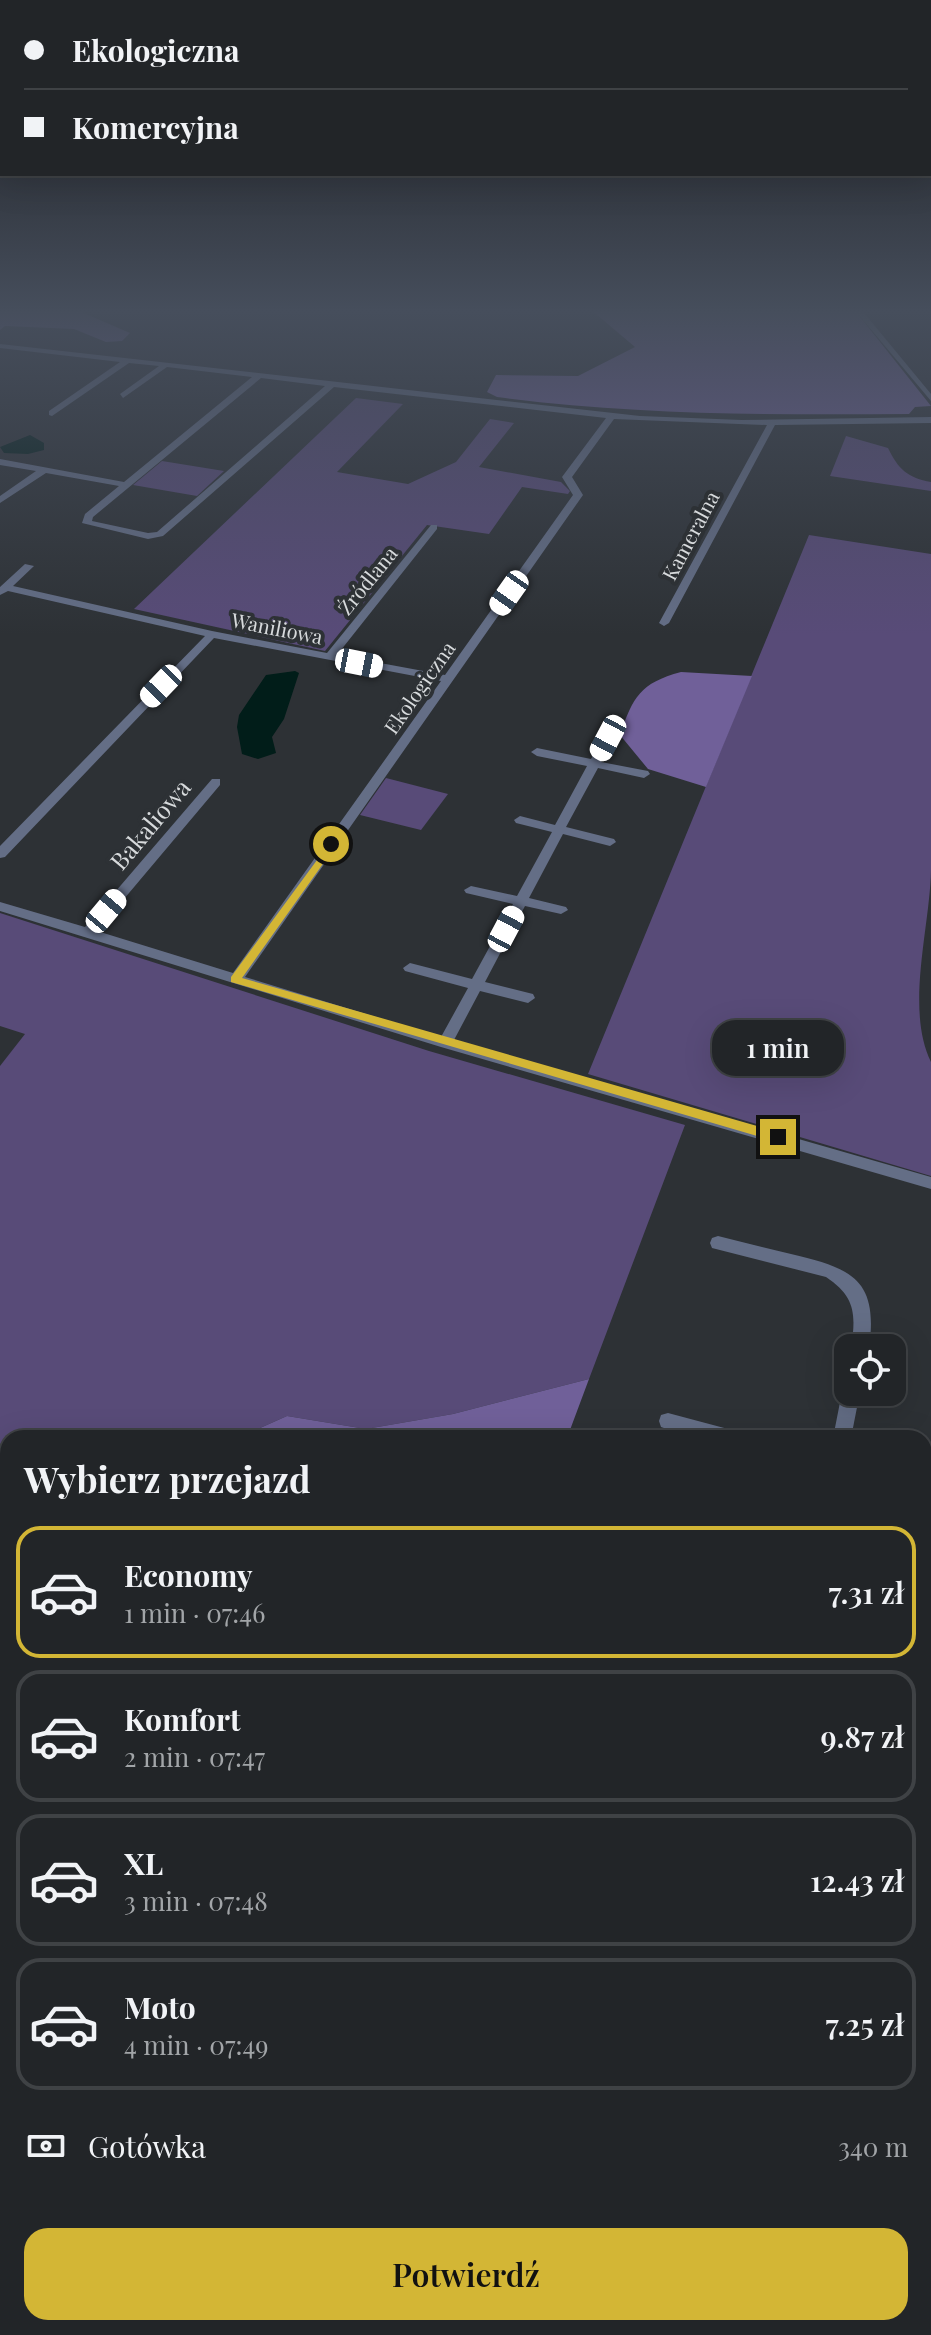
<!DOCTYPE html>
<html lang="pl">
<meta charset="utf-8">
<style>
:root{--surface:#222528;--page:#2a2d30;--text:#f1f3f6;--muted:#a2a5a8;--line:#3f4245;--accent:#d3b635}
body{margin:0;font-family:"Playfair Display",serif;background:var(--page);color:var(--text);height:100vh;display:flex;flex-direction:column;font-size:30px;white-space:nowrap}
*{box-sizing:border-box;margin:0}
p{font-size:26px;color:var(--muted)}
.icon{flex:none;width:44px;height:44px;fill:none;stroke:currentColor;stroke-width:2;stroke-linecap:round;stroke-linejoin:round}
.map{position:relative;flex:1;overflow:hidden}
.side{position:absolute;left:0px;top:1430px;width:932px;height:906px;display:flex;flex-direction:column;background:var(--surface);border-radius:24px 24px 0 0;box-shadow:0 8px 32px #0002,0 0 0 2px var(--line)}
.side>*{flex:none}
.top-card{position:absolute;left:0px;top:0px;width:932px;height:176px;box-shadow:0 8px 32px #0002,0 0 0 2px var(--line);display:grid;align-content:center;height:176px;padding:0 24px;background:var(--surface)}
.buttons{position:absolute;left:834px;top:1334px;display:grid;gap:16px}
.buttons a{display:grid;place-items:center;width:72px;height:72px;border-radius:16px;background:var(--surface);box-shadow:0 8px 32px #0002,0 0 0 2px var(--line);font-size:40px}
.end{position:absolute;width:36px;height:36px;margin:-18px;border:10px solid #d3b635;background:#111;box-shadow:0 0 0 4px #111}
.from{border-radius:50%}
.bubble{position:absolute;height:56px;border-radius:24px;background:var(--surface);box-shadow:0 8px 32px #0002,0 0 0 2px var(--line);font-size:26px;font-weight:600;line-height:56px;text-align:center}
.car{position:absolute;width:24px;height:48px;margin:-24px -12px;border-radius:10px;box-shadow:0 0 6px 2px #0007;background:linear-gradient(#fff 24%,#345 0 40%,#fff 0 76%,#345 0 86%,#fff 0)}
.top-card b{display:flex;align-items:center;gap:28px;height:76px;font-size:30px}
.top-card b+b{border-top:2px solid var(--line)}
.top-card i{width:20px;height:20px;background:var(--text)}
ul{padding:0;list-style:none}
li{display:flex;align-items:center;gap:24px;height:132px;margin:0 16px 12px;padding:0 8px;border:4px solid var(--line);border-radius:24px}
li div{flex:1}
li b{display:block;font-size:30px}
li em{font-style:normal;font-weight:600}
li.active{border-color:var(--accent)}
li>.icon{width:72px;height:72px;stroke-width:1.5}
h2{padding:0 24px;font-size:36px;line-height:96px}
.pay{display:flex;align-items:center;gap:20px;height:88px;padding:0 24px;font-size:30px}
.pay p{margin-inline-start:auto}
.primary-button{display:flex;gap:16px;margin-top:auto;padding:16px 24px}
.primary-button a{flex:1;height:92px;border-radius:24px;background:var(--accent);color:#111;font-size:32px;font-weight:600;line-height:92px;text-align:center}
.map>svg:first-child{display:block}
.built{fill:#313b43}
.green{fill:#584b78}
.forest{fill:#706099}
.water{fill:#011d19}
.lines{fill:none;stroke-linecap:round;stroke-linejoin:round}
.minor{fill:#646e86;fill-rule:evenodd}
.route{fill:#d3b635}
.labels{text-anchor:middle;stroke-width:8;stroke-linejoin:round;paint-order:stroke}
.far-street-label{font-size:20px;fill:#d7dadc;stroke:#2d3135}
.street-label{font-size:24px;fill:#d7dadc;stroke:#2d3135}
</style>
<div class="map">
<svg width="931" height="2335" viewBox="0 0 931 2335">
<rect width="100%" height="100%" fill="#2d3135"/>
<path class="built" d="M0,2234l8,5v89h161l12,7h-181z"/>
<path class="green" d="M356,398l47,6 -66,68 71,12 48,-22 34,-43 24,4 -35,44 82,15 9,9 -2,3 -46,-7 -33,47 -62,-9 -102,126 -191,-42z
M846,436l42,12c10,21 20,30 43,34v9l-101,-15z
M162,461l62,10 -27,25 -64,-11z
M809,535l122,19c0,105 0,211 0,316 -1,58 -26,139 0,192v114l-343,-102z
M386,778l62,16 -27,36 -61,-15z
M0,913l429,138 256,74 -96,254 -136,35 -87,15 -79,-13 -49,22h-230v190l-8,10v-572l25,-32 -25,-8z
M8,1657v523l-8,19v-529z
M931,1714v395l-7,-19v-362z"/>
<path class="forest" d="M0,308h72l58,25 -8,8 -16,1 -32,-13 -69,-3 -5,4z
M589,308h264l78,98 -16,1 -6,7c-138,1 -275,1 -412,-17l-10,-5 9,-17 82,1 57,-29z
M681,672l71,4 -46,111 -58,-18 -28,-34c13,-38 20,-52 61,-63z
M589,1379l-22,59h-329l49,-22 79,13 87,-15z
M931,2264v71h-88l3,-7h78v-61z"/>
<path class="water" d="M30,435l14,8v7l-16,4 -24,-1 -4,-6z
M295,671l4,2 -15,46 -12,18 4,16 -18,6 -16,-5 -5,-27 2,-12 27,-40z"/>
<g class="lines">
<path class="minor" d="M853,308h7l71,86v7z
M0,344l640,72 102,4 189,-3v6l-156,2 -106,198 -5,3 -5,-3 108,-198 -153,-6 -42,58 11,18 -338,482 196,60 27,-49 -63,-17 -2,-3 7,-5 62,16 41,-75 -47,-11 -2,-3 7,-4 46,10 35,-64 -36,-9 -2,-3 6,-4 35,9 32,-59 -50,-10 -6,-4 6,-4 54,11 13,-23h8l2,2 -13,24 47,9 2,3 -6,4 -46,-10 -32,59 48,12 2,3 -6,4 -47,-12 -34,64 37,9 2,3 -7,4 -36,-8 -40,76 48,12 2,4 -7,5 -48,-12 -26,49 477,137v12l-490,-142 -441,-136v-9l85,25 127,-148h8v6l-123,146 136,42 208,-292 -227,-43 -209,219 -5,1v-12l205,-210 -197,-45 -8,4v-8l25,-23 9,2 -21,20 199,45 115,22 104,-128h6v4l-100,126 108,20 128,-180 -11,-18 44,-59 -272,-31 -171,149 -15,3 -66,-16 3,-9 34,-28 -73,-13 -46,30v-7l36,-25 -36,-6v-6l124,23 128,-105 -85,-10 -44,31 -3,-4 39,-28 -30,-3 -77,53 -3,-1v-4l71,-49 -120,-14zM261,378l64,8 -168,146 -9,1 -56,-12 1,-4z
M718,1236c24,6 48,12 73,18 59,14 88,24 78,94h-18c5,-33 5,-51 -25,-71l-114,-29 -2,-5 2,-5z
M848,1385v7h12l-9,46h-18l9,-46z
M668,1413l60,16 7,3 2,6c-27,0 -50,-1 -76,-11l-2,-6 2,-6z
M264,2328h28l-2,7h-28z"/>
</g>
<linearGradient id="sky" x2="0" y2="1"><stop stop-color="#191b1d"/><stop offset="0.49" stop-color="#464e5c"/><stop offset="1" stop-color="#464e5c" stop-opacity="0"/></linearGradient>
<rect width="931" height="635" fill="url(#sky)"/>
<path class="route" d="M331,841l6,3 -95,134 536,154 6,5 -1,4 -5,1 -547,-160v-5z"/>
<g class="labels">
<g class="far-street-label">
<text transform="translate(691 536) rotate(-62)" y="7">Kameralna</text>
<text transform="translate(368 581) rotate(-51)" y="7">Źródlana</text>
<text transform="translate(277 629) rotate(11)" y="7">Waniliowa</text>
<text transform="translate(420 688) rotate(-55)" y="7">Ekologiczna</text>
</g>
<g class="street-label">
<text transform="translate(151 825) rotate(-50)" y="8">Bakaliowa</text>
</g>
</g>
</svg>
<div class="buttons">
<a><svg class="icon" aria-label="locate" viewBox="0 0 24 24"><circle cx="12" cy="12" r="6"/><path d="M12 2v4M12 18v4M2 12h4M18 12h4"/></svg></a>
</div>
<i class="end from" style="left:331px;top:844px"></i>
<i class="end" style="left:778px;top:1137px"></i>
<div class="bubble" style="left:712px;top:1020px;width:132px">1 min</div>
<i class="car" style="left:509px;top:593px;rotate:215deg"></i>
<i class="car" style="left:359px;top:663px;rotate:101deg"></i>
<i class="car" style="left:161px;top:686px;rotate:224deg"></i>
<i class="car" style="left:608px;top:738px;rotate:208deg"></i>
<i class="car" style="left:106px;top:911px;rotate:40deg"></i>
<i class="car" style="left:506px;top:929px;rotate:28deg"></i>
<div class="top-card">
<b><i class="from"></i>Ekologiczna</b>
<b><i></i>Komercyjna</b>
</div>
<section class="side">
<h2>Wybierz przejazd</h2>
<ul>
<li class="active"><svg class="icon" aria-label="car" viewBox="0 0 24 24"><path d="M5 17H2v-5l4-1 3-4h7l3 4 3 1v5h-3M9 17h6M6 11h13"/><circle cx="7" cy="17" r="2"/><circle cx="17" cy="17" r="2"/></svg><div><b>Economy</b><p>1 min · 07:46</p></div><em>7.31 zł</em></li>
<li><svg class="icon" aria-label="car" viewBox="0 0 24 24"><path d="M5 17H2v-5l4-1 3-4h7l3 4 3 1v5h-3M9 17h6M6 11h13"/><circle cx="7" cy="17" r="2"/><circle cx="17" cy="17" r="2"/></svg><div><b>Komfort</b><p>2 min · 07:47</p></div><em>9.87 zł</em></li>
<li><svg class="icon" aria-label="car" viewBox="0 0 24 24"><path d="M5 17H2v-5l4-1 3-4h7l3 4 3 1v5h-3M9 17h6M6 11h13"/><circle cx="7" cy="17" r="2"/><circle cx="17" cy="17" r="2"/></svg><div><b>XL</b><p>3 min · 07:48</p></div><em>12.43 zł</em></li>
<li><svg class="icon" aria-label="car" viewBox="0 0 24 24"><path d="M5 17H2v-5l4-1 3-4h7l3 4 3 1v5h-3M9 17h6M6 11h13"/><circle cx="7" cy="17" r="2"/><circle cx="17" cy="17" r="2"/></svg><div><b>Moto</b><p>4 min · 07:49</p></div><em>7.25 zł</em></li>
</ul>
<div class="pay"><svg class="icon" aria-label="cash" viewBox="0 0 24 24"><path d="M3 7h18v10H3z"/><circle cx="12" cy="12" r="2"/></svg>Gotówka<p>340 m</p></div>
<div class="primary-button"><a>Potwierdź</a></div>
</section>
</div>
